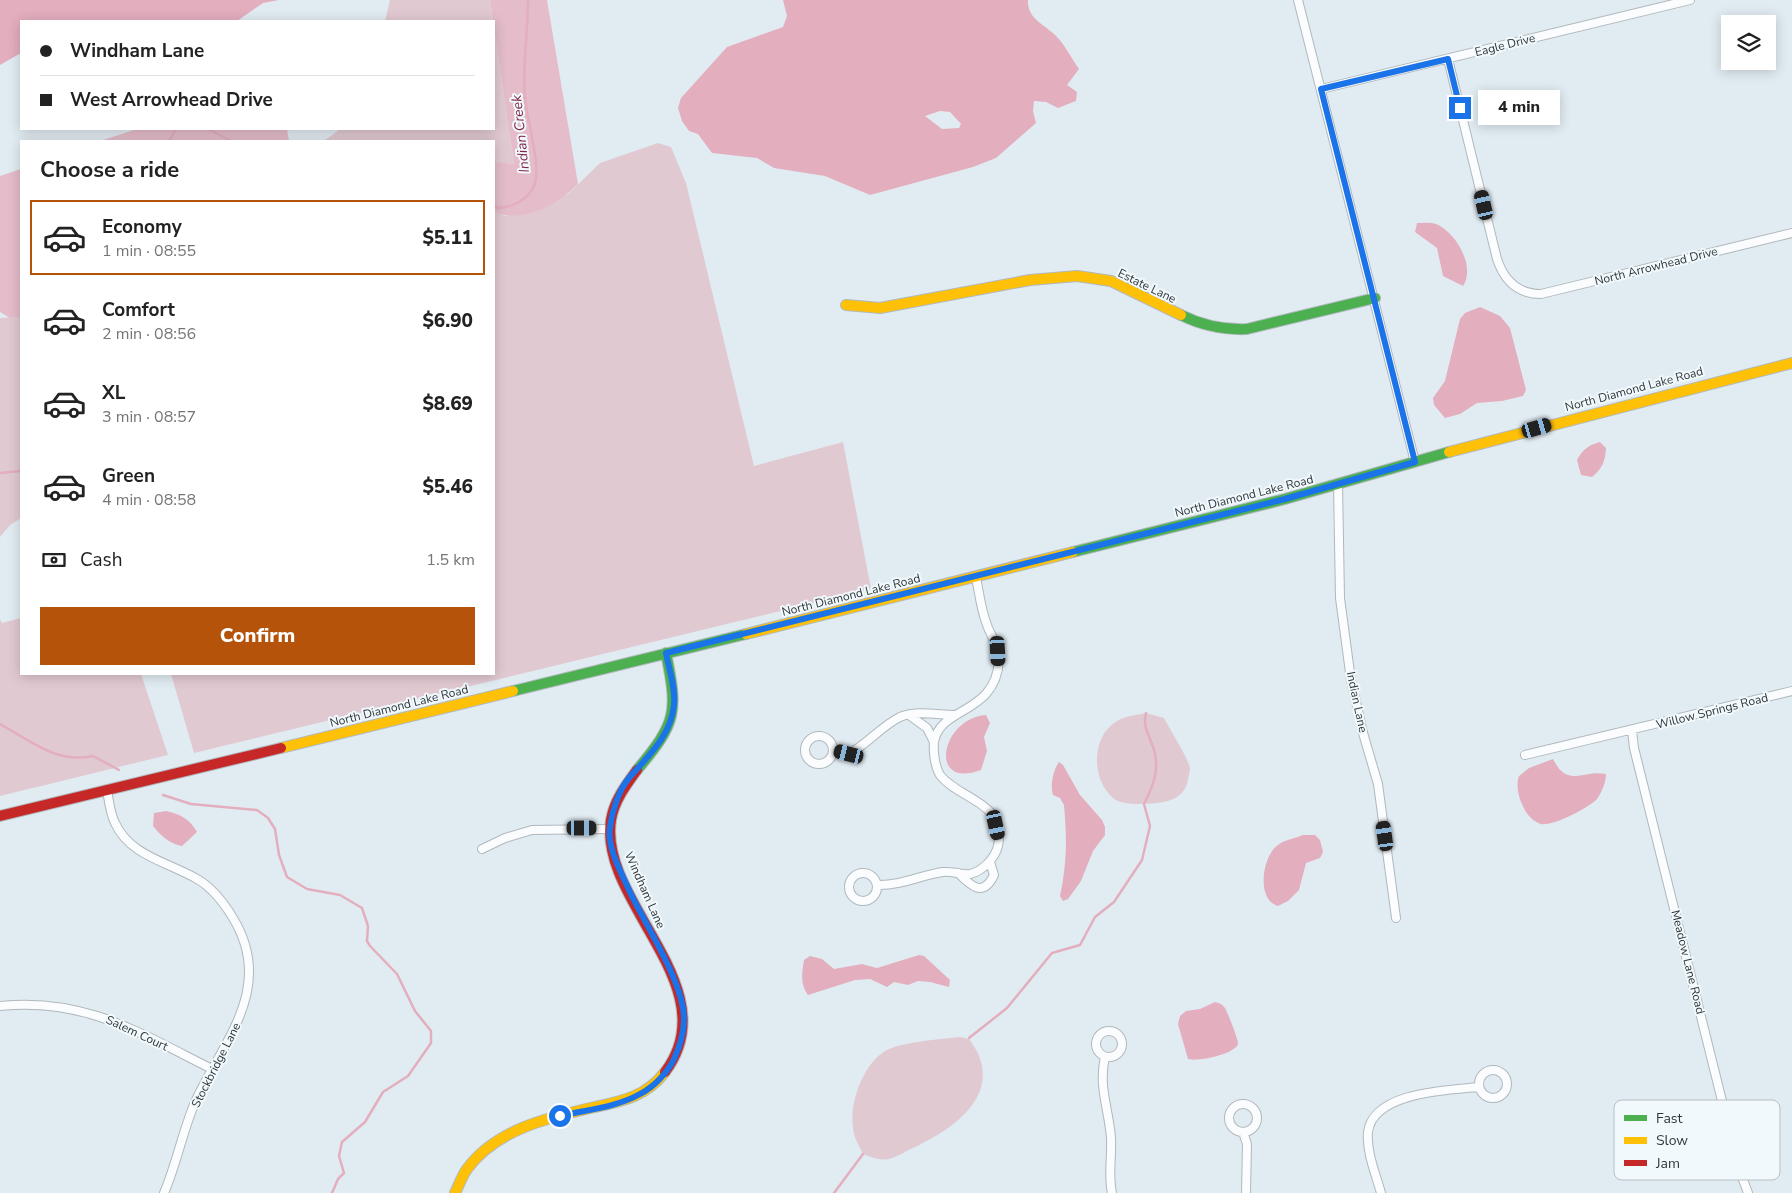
<!DOCTYPE html>
<meta charset="utf-8">
<style>
:root{--surface:#fff;--page:#f6f6f6;--text:#222;--muted:#767676;--line:#e0e0e0;--accent:#b45309}
body{margin:0;font-family:"Nunito Sans",sans-serif;background:var(--page);color:var(--text);height:100vh;display:flex;flex-direction:column;font-size:19px;white-space:nowrap}
*{box-sizing:border-box;margin:0}
p{font-size:16px;color:var(--muted)}
.icon{flex:none;width:28px;height:28px;fill:none;stroke:currentColor;stroke-width:2;stroke-linecap:round;stroke-linejoin:round}
.map{position:relative;flex:1;overflow:hidden}
.details{position:absolute;left:20px;top:140px;width:475px;height:535px;display:flex;flex-direction:column;background:var(--surface);border-radius:0px;box-shadow:0 2px 12px #0003}
.details>*{flex:none}
.hud{position:absolute;left:20px;top:20px;width:475px;height:110px;border-radius:0px;box-shadow:0 2px 12px #0003;display:grid;align-content:center;height:110px;padding:0 20px;background:var(--surface)}
.controls{position:absolute;left:1721px;top:15px;display:grid;gap:10px}
.controls a{display:grid;place-items:center;width:55px;height:55px;border-radius:0px;background:var(--surface);box-shadow:0 2px 12px #0003;font-size:25px}
.end{position:absolute;width:22px;height:22px;margin:-11px;border:6px solid #1a73e8;background:#fff;box-shadow:0 0 0 2px #fff}
.from{border-radius:50%}
.bubble{position:absolute;height:35px;border-radius:0px;background:var(--surface);box-shadow:0 2px 12px #0003;font-size:16px;font-weight:800;line-height:35px;text-align:center}
.car{position:absolute;width:15px;height:30px;margin:-15px -8px;border-radius:6px;box-shadow:0 0 4px 1px #0007;background:linear-gradient(#222 24%,#8ab4d8 0 40%,#222 0 76%,#8ab4d8 0 86%,#222 0)}
.hud b{display:flex;align-items:center;gap:18px;height:48px;font-size:19px}
.hud b+b{border-top:1px solid var(--line)}
.hud i{width:12px;height:12px;background:var(--text)}
ul{padding:0;list-style:none}
li{display:flex;align-items:center;gap:15px;height:75px;margin:0 10px 8px;padding:0 10px;border:2px solid transparent;border-radius:0px}
li div{flex:1}
li b{display:block;font-size:19px}
li em{font-style:normal;font-weight:800}
li.active{border-color:var(--accent)}
li>.icon{width:45px;height:45px;stroke-width:1.5}
h2{padding:0 20px;font-size:22px;line-height:60px}
.pay{display:flex;align-items:center;gap:12px;height:55px;padding:0 20px;font-size:19px}
.pay p{margin-inline-start:auto}
.button{display:flex;gap:10px;margin-top:auto;padding:10px 20px}
.button a{flex:1;height:58px;border-radius:0px;background:var(--accent);color:#fff;font-size:20px;font-weight:800;line-height:58px;text-align:center}
.map>svg:first-child{display:block}
.green{fill:#e1c9d2}
.forest{fill:#e4bcca}
.water{fill:#e3aebe;fill-rule:evenodd}
.lines{fill:none;stroke-linecap:round;stroke-linejoin:round}
.stream{stroke:#e3aebe;stroke-width:2.5}
.street-casing{stroke:#b0b8bd;stroke-width:10}
.fast-casing{stroke:#b0b8bd;stroke-width:12}
.slow-casing{stroke:#b0b8bd;stroke-width:12}
.jam-casing{stroke:#b0b8bd;stroke-width:12}
.street{stroke:#fafcfd;stroke-width:8}
.fast{stroke:#4caf50;stroke-width:10}
.slow{stroke:#ffc107;stroke-width:10}
.jam{stroke:#c62828;stroke-width:10}
.route{stroke:#1a73e8;stroke-width:6}
.labels{text-anchor:middle;stroke-width:4;stroke-linejoin:round;paint-order:stroke}
.street-label{font-size:12px;fill:#2f373b;stroke:#f1f9fd}
.water-label{font-size:14px;font-style:italic;fill:#822445;stroke:#f1f9fd}
.key{fill:#f1f9fd;stroke:#b7bfc3;stroke-width:1}
.key-label{font-size:14px;fill:#2f373b}
</style>
<div class="map">
<svg width="1792" height="1193" viewBox="0 0 1792 1193">
<rect width="100%" height="100%" fill="#e1ecf2"/>
<path class="green" d="M390,0h100l3,21h-108z
M494,27l20,137 -20,-3v-20h-170l16,-12h154z
M658,143l13,4 15,36 68,283 89,-24 28,147 -677,164 -23,-79h323v-461l12,3 62,-22 32,-31z
M21,317v201l-11,7 -10,12v-219z
M21,618v56h120l27,81 -168,41v-177l2,4z
M1146,713l18,5c5,10 25,41 26,51 0,3 -2,8 -2,11 -5,23 -27,23 -46,24 -9,0 -22,0 -29,-6 -22,-19 -22,-62 4,-77 8,-5 20,-6 29,-8z
M960,1037l9,2c39,51 -12,89 -56,109 -7,3 -16,9 -24,11 -9,2 -18,-2 -26,-5 -3,-6 -6,-12 -8,-17 -9,-27 6,-71 30,-86 15,-9 57,-12 75,-14z"/>
<path class="forest" d="M490,0h57l31,184c-22,22 -53,38 -84,29v-52l20,3z
M137,129h150l2,12h-189z
M21,169v148l-11,1 -10,-6v-136z"/>
<path class="water" d="M0,0h279l-16,3 -26,18h-216v32l-21,12z
M783,0h245c-1,19 16,24 28,36 9,9 16,23 23,33l-12,16 10,7 -1,9 -18,7 -12,-6 -12,-1 -1,10 3,12 -40,35 -23,9 -103,28 -45,-19 -51,-8 -17,-10 -45,-5 -14,-19 -9,-3 -7,-10 -4,-13 3,-10 46,-51 56,-20 4,-11zM940,111l10,1 11,12 -2,4 -17,1 -17,-13z
M1417,223c5,0 14,-1 19,1 20,8 40,43 27,62l-20,-10 -6,-28 -22,-16z
M1480,307l20,9 10,12 16,62 -3,6 -21,5 -25,2 -17,11 -15,4 -11,-13 -1,-7 12,-17 15,-62 5,-6z
M1600,442l6,6c-1,13 -3,20 -14,29l-11,-2 -4,-15c6,-11 12,-15 23,-18z
M986,715l4,8 -6,14 3,14 -6,19c-54,20 -40,-52 5,-55z
M1553,759c15,30 29,10 53,15 0,8 -4,18 -9,25 -7,8 -45,28 -56,25 -10,-3 -16,-12 -20,-22 -3,-8 -5,-17 -2,-26l10,-8z
M1059,762l4,3 17,30 22,25 3,7v8l-12,16 -12,30 -13,18 -5,2 -3,-5c7,-33 7,-58 4,-91l-4,-7 -7,-3c-3,-9 0,-25 6,-33z
M166,811c14,3 24,8 31,21l-15,14c-12,-2 -22,-11 -29,-20l1,-13z
M1303,835h12l5,5 3,12 -3,6 -14,5 -7,27 -11,11 -10,5c-22,-6 -16,-50 0,-61 6,-5 18,-7 25,-10z
M919,955l5,1 26,24 -1,7 -19,-5 -12,-1 -10,4 -14,-3 -7,5 -17,-8 -15,1 -47,15c-8,-10 -6,-23 -4,-35l6,-4 12,3 12,10 28,-5 15,4z
M1215,1002c4,1 7,2 10,6 2,3 14,33 13,36 -3,10 -40,18 -50,15l-10,-35 2,-8 6,-5 14,-2z"/>
<g class="lines">
<path class="stream" d="M208,129l23,12
M169,141l7,-12
M494,204l3,4c14,0 31,-8 37,-22 8,-17 -7,-67 -9,-87 -3,-32 3,-66 3,-99
M0,473l21,-2
M0,724c31,17 57,40 93,32l26,14
M163,795l28,9 66,6 11,8 7,11 4,26 8,22 20,12 33,6 22,13 6,18 -1,15 3,5 27,28 18,37 16,20v12l-23,33 -25,16 -18,30 -23,20 -3,14 5,17 -6,6 -6,14
M969,1038l38,-30 45,-55 28,-8 15,-28 19,-15 28,-42 8,-34 -6,-22c9,-18 16,-34 10,-54 -4,-14 -12,-23 -8,-37
M834,1193l29,-39"/>
<defs>
<path id="street" d="M1298,0l117,462
M1448,59l49,200c7,21 20,35 44,35l251,-61
M1321,89l369,-89
M1338,484l2,114 11,82 12,53 15,51 18,134
M909,715l18,13 7,14
M1632,730l2,18 105,421 9,24
M805 750a14 14 0 1 1 28 0a14 14 0 1 1-28 0Z
M833,750l16,4c18,-10 34,-29 51,-37 16,-7 38,-2 55,-2
M1525,755l267,-64
M107,790c2,11 3,23 8,33 15,33 53,39 82,56 16,9 27,24 36,39 42,69 -8,121 -37,182 -13,29 -19,63 -32,93
M482,849l23,-11 27,-8 77,-1
M958,873c13,13 25,25 36,2l-4,-13
M849 887a14 14 0 1 1 28 0a14 14 0 1 1-28 0Z
M877,885c23,1 44,-10 66,-13 9,-1 19,3 27,2 13,-3 25,-16 28,-28 9,-45 -39,-46 -58,-71 -5,-8 -7,-23 -6,-33 6,-36 62,-27 65,-82 1,-14 -8,-23 -12,-35 -6,-15 -8,-33 -11,-48
M0,1006c84,-9 140,27 212,63
M1096 1044a13 13 0 1 1 26 0a13 13 0 1 1-26 0Z
M1105,1057c-7,29 4,53 6,81 1,19 -3,37 1,55
M1479 1084a14 14 0 1 1 28 0a14 14 0 1 1-28 0Z
M1229 1118a14 14 0 1 1 28 0a14 14 0 1 1-28 0Z
M1243,1132l4,12 -1,49
M1381,1193c-5,-18 -15,-42 -13,-61 5,-40 80,-42 111,-45"/>
<path id="fast" d="M1181,315c22,11 42,15 66,14l128,-31
M1073,552l212,-53 164,-47
M513,691l233,-57
M637,770c40,-48 41,-57 29,-117"/>
<path id="slow" d="M846,305l34,3 150,-28 47,-4 34,5 70,34
M1449,452l343,-89
M746,634l327,-82
M281,748l232,-57
M455,1193c4,-8 7,-17 12,-24 29,-40 83,-52 128,-62 28,-6 52,-11 70,-35"/>
<path id="jam" d="M637,770c-11,15 -23,31 -26,50 -13,82 118,167 54,252
M0,816l281,-68"/>
</defs>
<use href="#street" class="street-casing"/>
<use href="#fast" class="fast-casing"/>
<use href="#slow" class="slow-casing"/>
<use href="#jam" class="jam-casing"/>
<use href="#street" class="street"/>
<use href="#fast" class="fast"/>
<use href="#slow" class="slow"/>
<use href="#jam" class="jam"/>
</g>
<g class="lines">
<path class="route" d="M560,1116c26,-6 57,-9 80,-22 14,-7 27,-21 34,-35 6,-13 10,-25 10,-40 0,-37 -40,-96 -56,-131 -8,-18 -21,-41 -18,-61 2,-16 9,-37 19,-49 19,-22 42,-42 45,-73 2,-17 -5,-35 -8,-52l619,-154 130,-37 -94,-373 127,-30 12,49"/>
</g>
<g class="labels">
<g class="street-label">
<text transform="translate(1505 45) rotate(-14)" y="4">Eagle Drive</text>
<text transform="translate(1656 266) rotate(-14)" y="4">North Arrowhead Drive</text>
<text transform="translate(1147 286) rotate(26)" y="4">Estate Lane</text>
<text transform="translate(1634 389) rotate(-15)" y="4">North Diamond Lake Road</text>
<text transform="translate(1244 496) rotate(-14)" y="4">North Diamond Lake Road</text>
<text transform="translate(851 595) rotate(-14)" y="4">North Diamond Lake Road</text>
<text transform="translate(1357 702) rotate(78)" y="4">Indian Lane</text>
<text transform="translate(399 706) rotate(-14)" y="4">North Diamond Lake Road</text>
<text transform="translate(1712 711) rotate(-14)" y="4">Willow Springs Road</text>
<text transform="translate(645 890) rotate(66)" y="4">Windham Lane</text>
<text transform="translate(1688 962) rotate(76)" y="4">Meadow Lane Road</text>
<text transform="translate(137 1033) rotate(25)" y="4">Salem Court</text>
<text transform="translate(216 1065) rotate(-63)" y="4">Stockbridge Lane</text>
</g>
<g class="water-label">
<text transform="translate(520 134) rotate(-96)" y="5">Indian Creek</text>
</g>
</g>
<rect x="1614" y="1100" width="166" height="80" rx="8" class="key"/>
<rect x="1624" y="1115" width="23" height="6" fill="#4caf50"/>
<rect x="1624" y="1137" width="23" height="7" fill="#ffc107"/>
<rect x="1624" y="1160" width="23" height="6" fill="#c62828"/>
<g class="key-label">
<text x="1656" y="1123">Fast</text>
<text x="1656" y="1145">Slow</text>
<text x="1656" y="1168">Jam</text>
</g>
</svg>
<div class="controls">
<a><svg class="icon" aria-label="layers" viewBox="0 0 24 24"><path d="M12 4l9 5-9 5-9-5zM3 14l9 5 9-5"/></svg></a>
</div>
<i class="end from" style="left:560px;top:1116px"></i>
<i class="end" style="left:1460px;top:108px"></i>
<div class="bubble" style="left:1478px;top:90px;width:82px">4 min</div>
<i class="car" style="left:1484px;top:205px;rotate:347deg"></i>
<i class="car" style="left:1537px;top:428px;rotate:74deg"></i>
<i class="car" style="left:998px;top:651px;rotate:177deg"></i>
<i class="car" style="left:849px;top:754px;rotate:284deg"></i>
<i class="car" style="left:996px;top:825px;rotate:168deg"></i>
<i class="car" style="left:582px;top:828px;rotate:90deg"></i>
<i class="car" style="left:1385px;top:836px;rotate:352deg"></i>
<div class="hud">
<b><i class="from"></i>Windham Lane</b>
<b><i></i>West Arrowhead Drive</b>
</div>
<section class="details">
<h2>Choose a ride</h2>
<ul>
<li class="active"><svg class="icon" aria-label="car" viewBox="0 0 24 24"><path d="M5 17H2v-5l4-1 3-4h7l3 4 3 1v5h-3M9 17h6M6 11h13"/><circle cx="7" cy="17" r="2"/><circle cx="17" cy="17" r="2"/></svg><div><b>Economy</b><p>1 min · 08:55</p></div><em>$5.11</em></li>
<li><svg class="icon" aria-label="car" viewBox="0 0 24 24"><path d="M5 17H2v-5l4-1 3-4h7l3 4 3 1v5h-3M9 17h6M6 11h13"/><circle cx="7" cy="17" r="2"/><circle cx="17" cy="17" r="2"/></svg><div><b>Comfort</b><p>2 min · 08:56</p></div><em>$6.90</em></li>
<li><svg class="icon" aria-label="car" viewBox="0 0 24 24"><path d="M5 17H2v-5l4-1 3-4h7l3 4 3 1v5h-3M9 17h6M6 11h13"/><circle cx="7" cy="17" r="2"/><circle cx="17" cy="17" r="2"/></svg><div><b>XL</b><p>3 min · 08:57</p></div><em>$8.69</em></li>
<li><svg class="icon" aria-label="car" viewBox="0 0 24 24"><path d="M5 17H2v-5l4-1 3-4h7l3 4 3 1v5h-3M9 17h6M6 11h13"/><circle cx="7" cy="17" r="2"/><circle cx="17" cy="17" r="2"/></svg><div><b>Green</b><p>4 min · 08:58</p></div><em>$5.46</em></li>
</ul>
<div class="pay"><svg class="icon" aria-label="cash" viewBox="0 0 24 24"><path d="M3 7h18v10H3z"/><circle cx="12" cy="12" r="2"/></svg>Cash<p>1.5 km</p></div>
<div class="button"><a>Confirm</a></div>
</section>
</div>
